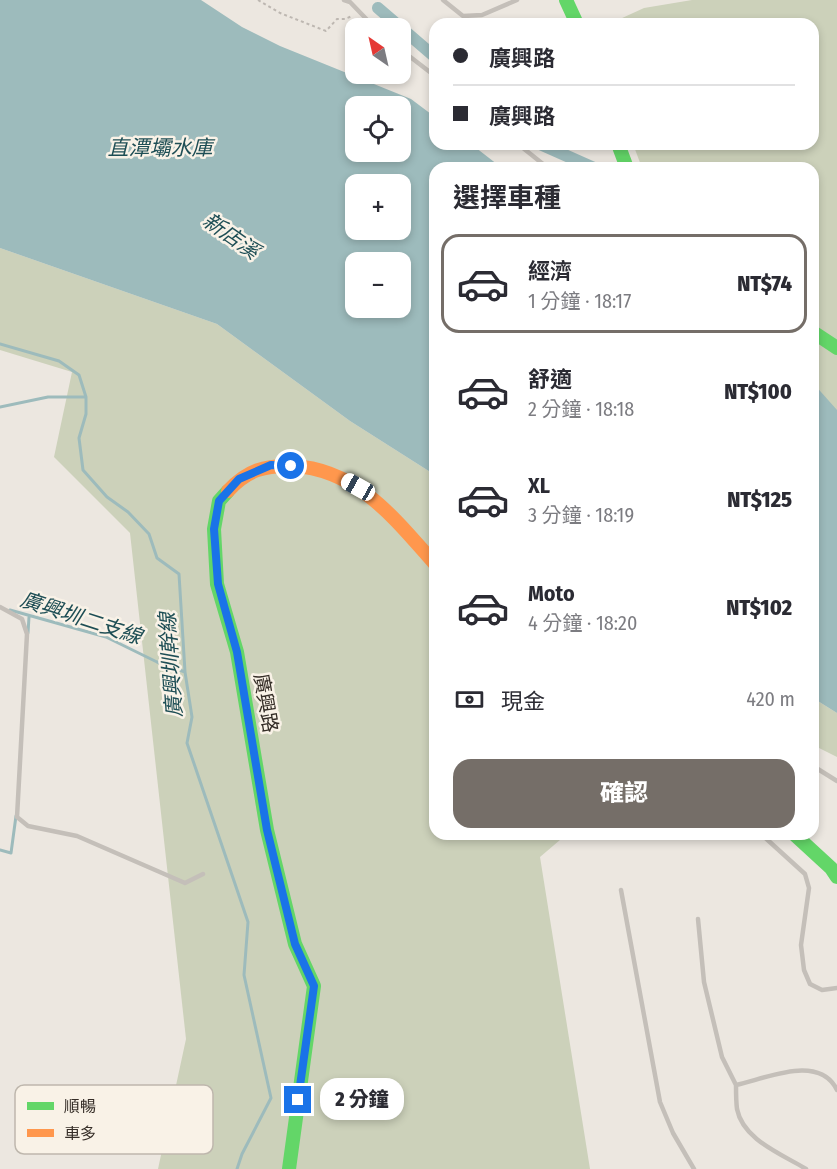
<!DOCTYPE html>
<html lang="zh-TW">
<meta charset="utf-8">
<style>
:root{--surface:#fff;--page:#f7f7f7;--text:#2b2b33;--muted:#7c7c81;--line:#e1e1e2;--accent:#756e68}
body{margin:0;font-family:"Fira Sans Condensed","Noto Sans TC",sans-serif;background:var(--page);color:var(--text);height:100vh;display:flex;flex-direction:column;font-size:22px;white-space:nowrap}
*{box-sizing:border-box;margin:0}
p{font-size:20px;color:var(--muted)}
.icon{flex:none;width:33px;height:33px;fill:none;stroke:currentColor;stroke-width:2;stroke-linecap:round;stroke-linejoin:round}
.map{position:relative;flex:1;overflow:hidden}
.sheet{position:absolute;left:429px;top:162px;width:390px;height:678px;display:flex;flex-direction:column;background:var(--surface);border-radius:18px;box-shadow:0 3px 9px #0003}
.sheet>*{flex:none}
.hud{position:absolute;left:429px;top:18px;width:390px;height:132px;border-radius:18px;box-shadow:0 3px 9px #0003;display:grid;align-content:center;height:132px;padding:0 24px;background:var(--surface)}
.needle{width:39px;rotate:326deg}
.fabs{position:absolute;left:345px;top:18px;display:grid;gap:12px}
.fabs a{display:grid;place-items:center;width:66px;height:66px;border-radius:12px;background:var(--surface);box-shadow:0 3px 9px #0003;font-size:30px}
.end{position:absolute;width:27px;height:27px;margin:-14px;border:8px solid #1a73e8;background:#fff;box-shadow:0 0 0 3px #fff}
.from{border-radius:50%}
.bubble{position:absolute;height:42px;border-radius:18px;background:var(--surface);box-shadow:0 3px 9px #0003;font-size:20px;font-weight:800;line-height:42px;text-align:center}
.car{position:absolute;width:18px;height:36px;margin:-18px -9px;border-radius:8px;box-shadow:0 0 4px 2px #0007;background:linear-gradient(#fff 24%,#345 0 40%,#fff 0 76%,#345 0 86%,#fff 0)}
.hud b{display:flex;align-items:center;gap:21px;height:57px;font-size:22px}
.hud b+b{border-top:2px solid var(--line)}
.hud i{width:15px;height:15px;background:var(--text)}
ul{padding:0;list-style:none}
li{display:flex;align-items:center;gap:18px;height:99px;margin:0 12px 9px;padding:0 12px;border:3px solid transparent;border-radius:18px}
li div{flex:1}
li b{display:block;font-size:22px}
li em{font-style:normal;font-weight:800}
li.on{border-color:var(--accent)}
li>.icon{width:54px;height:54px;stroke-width:1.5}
h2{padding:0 24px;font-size:27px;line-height:72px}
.pay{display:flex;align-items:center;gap:15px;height:66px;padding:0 24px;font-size:22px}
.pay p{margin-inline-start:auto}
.primary-button{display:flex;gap:12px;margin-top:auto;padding:12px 24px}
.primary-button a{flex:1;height:69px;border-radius:18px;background:var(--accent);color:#fff;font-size:24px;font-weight:800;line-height:69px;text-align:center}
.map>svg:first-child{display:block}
.green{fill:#ccd1ba}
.water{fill:#9dbbbc;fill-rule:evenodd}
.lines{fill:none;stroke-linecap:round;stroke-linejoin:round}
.stream{stroke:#9dbbbc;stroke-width:3}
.canal{stroke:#9dbbbc;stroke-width:12}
.path{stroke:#bdb7b1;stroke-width:2;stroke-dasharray:3 3;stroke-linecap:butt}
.lane{stroke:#c4bfb9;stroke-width:4.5}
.fast{stroke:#63d668;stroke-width:14}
.slow{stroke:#ff974d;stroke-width:14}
.route{stroke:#1a73e8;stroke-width:8}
.labels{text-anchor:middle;stroke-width:5;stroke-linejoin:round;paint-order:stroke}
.street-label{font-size:20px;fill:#352d27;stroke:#f9f2e7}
.water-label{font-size:21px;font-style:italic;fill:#1e4e55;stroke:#f9f2e7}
.key{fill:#f9f2e7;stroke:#beb7ad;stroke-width:1.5}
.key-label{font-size:16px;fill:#352d27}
</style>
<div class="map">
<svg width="837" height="1169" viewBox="0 0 837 1169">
<rect width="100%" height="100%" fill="#ece7e0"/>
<path class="green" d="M692,0h145v475l-24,-33v-274h-171l-9,-24h180v-120h-204l35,-16z
M0,248l217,76 133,97 85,54v359h132l-27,23 50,312h-432l28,-130 -56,-506 -76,-76 18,-85 -72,-22z
M813,698l24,15v44l-24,-12z"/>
<path class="water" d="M0,0h201l41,27 38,19 131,53 24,18v27h36l31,24h-67v307l-85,-54 -133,-97 -217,-76zM356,106h44v46h-44zM356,184h44v46h-44zM356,262h44v46h-44z
M813,383l24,27v303l-24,-15z"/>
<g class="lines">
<path class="stream" d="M0,344l59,17 20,14 7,22v17l-7,24 4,32 24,27 21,15 21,22 8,24 22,16 6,98 7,45 -5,26 61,179 -4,53 27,123 -29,56 -5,15
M0,407l48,-10h38
M10,610l96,27 51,25 28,10
M28,633l1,-16
M0,850l11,3 5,-37"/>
<path class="canal" d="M378,8l57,49
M540,144l54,24"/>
<path class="path" d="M258,0l22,13 46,18 11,-12h8l7,-3"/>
<path class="lane" d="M344,0l6,2 25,26
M443,0l20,16 19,-1 35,-15
M400,49l35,27
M518,144l30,24
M0,607l22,12 5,15 -10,183 11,9 49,10 108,47 18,-9
M813,766l24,15
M761,834l44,40 4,14 -8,57 3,25 6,14 12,6 15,-2
M621,890l39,212 13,31 21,36
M698,919l6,63 18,75 14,28
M806,1169c-24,-15 -63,-29 -69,-60 -1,-8 -1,-16 -1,-24 29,-6 83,-32 101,5"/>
<path class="fast" d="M566,0l11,24
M618,144l9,24
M813,332l24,16
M228,491l-9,10 -5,28 3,55 20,68 30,178 28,114 19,42 -25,183
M794,834l37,34 6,9"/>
<path class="slow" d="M228,491c19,-21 37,-26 65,-25 64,3 102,53 142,98"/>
</g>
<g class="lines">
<path class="route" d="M291,466l-20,-1 -32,14 -20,22 -5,28 4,55 19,68 30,178 28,114 19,42 -16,114"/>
</g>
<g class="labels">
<g class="street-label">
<text transform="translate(266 703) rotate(80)" y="7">廣興路</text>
</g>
<g class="water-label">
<text x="160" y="155">直潭壩水庫</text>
<text transform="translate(231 236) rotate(35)" y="7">新店溪</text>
<text transform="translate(81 618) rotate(18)" y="7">廣興圳二支線</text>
<text transform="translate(171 665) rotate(-94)" y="7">廣興圳幹線</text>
</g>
</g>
<rect x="15" y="1085" width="198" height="69" rx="9" class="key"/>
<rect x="27" y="1102" width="27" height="8" fill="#63d668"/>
<rect x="27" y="1129" width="27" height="8" fill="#ff974d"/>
<g class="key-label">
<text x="64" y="1112">順暢</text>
<text x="64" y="1139">車多</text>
</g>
</svg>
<div class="fabs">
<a><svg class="needle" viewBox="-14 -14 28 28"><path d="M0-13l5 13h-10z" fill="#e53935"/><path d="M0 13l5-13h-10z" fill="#7c7c81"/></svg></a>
<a><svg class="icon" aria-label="locate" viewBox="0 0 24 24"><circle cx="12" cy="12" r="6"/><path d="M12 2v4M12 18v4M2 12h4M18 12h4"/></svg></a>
<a>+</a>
<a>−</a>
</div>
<i class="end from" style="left:291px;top:466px"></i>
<i class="end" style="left:298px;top:1100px"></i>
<div class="bubble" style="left:320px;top:1078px;width:84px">2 分鐘</div>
<i class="car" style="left:358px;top:487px;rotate:299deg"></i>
<div class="hud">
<b><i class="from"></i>廣興路</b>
<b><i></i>廣興路</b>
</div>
<section class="sheet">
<h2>選擇車種</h2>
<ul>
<li class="on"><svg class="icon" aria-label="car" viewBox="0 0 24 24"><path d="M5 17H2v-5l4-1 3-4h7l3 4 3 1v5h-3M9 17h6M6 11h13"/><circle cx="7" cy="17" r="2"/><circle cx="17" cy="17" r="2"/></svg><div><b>經濟</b><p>1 分鐘 · 18:17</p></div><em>NT$74</em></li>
<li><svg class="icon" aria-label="car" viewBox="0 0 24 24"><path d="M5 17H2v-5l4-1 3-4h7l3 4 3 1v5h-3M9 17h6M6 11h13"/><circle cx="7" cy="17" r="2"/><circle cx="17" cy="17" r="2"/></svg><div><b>舒適</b><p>2 分鐘 · 18:18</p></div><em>NT$100</em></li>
<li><svg class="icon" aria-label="car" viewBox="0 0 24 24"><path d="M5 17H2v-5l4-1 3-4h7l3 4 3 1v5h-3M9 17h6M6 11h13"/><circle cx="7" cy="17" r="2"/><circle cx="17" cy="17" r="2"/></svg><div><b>XL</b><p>3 分鐘 · 18:19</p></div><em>NT$125</em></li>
<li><svg class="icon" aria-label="car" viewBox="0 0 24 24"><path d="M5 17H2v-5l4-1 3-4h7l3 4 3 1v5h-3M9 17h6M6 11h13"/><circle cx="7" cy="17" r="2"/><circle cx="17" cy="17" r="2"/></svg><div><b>Moto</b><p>4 分鐘 · 18:20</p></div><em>NT$102</em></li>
</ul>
<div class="pay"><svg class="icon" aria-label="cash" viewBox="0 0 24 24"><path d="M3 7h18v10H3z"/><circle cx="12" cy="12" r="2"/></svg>現金<p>420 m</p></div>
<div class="primary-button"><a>確認</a></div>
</section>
</div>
